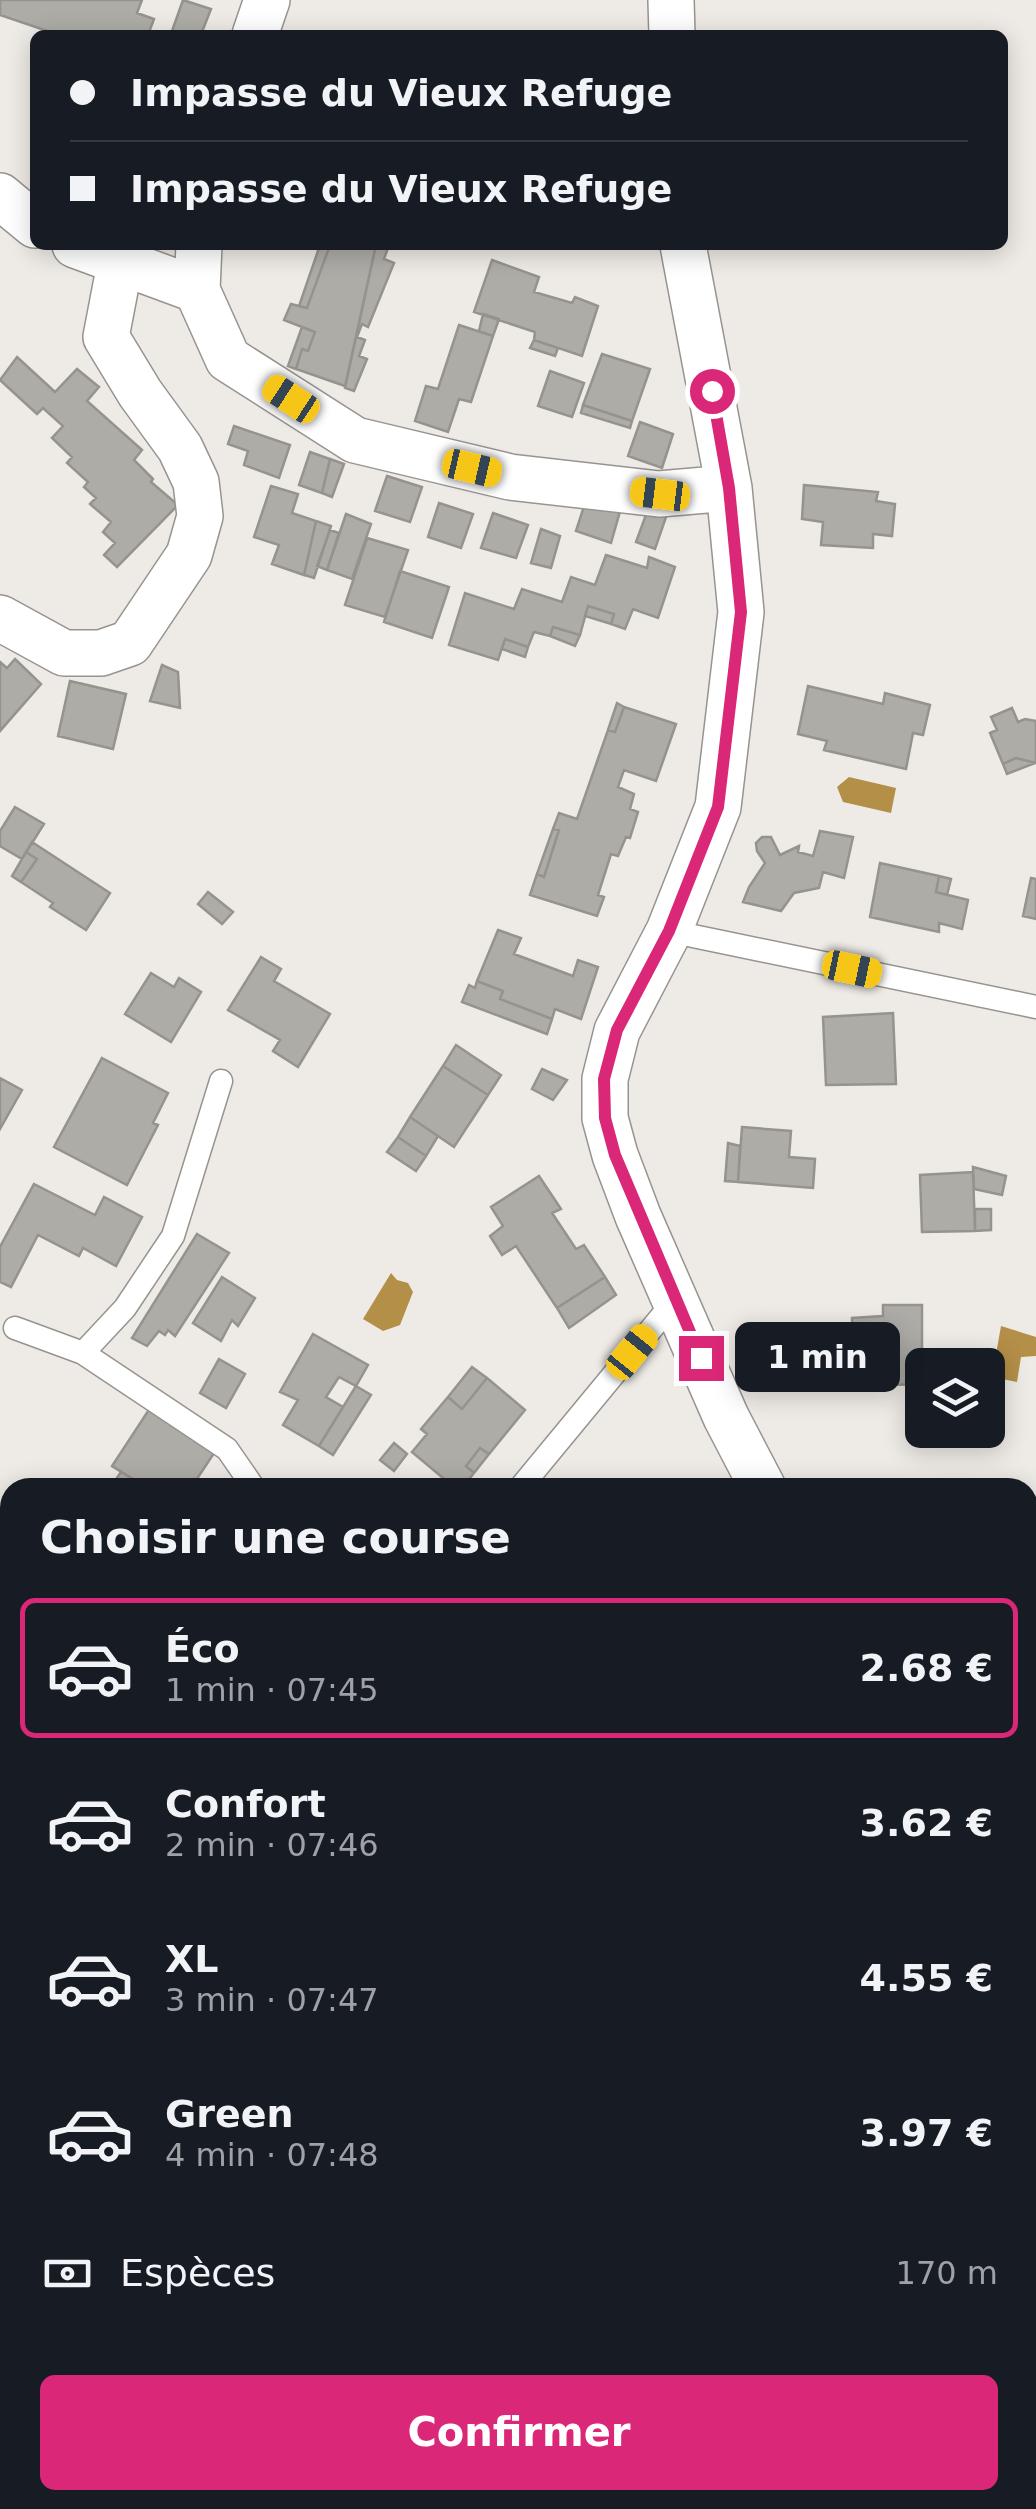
<!DOCTYPE html>
<html lang="fr">
<meta charset="utf-8">
<style>
:root{--surface:#171b24;--page:#20242c;--text:#f1f3f6;--muted:#9ea1a6;--line:#363941;--accent:#db2777}
body{margin:0;font-family:"DejaVu Sans",sans-serif;background:var(--page);color:var(--text);height:100vh;display:flex;flex-direction:column;font-size:38px;white-space:nowrap}
*{box-sizing:border-box;margin:0}
p{font-size:32px;color:var(--muted)}
.icon{flex:none;width:55px;height:55px;fill:none;stroke:currentColor;stroke-width:2;stroke-linecap:round;stroke-linejoin:round}
.map{position:relative;flex:1;overflow:hidden}
.side{position:absolute;left:0px;top:1478px;width:1038px;height:1032px;display:flex;flex-direction:column;background:var(--surface);border-radius:30px 30px 0 0;box-shadow:0 5px 25px #0003}
.side>*{flex:none}
.guide{position:absolute;left:30px;top:30px;width:978px;height:220px;border-radius:15px;box-shadow:0 5px 25px #0003;display:grid;align-content:center;height:220px;padding:0 40px;background:var(--surface)}
.buttons{position:absolute;left:905px;top:1348px;display:grid;gap:20px}
.buttons a{display:grid;place-items:center;width:100px;height:100px;border-radius:15px;background:var(--surface);box-shadow:0 5px 25px #0003;font-size:50px}
.end{position:absolute;width:45px;height:45px;margin:-22px;border:12px solid #db2777;background:#fff;box-shadow:0 0 0 5px #fff}
.from{border-radius:50%}
.bubble{position:absolute;height:70px;border-radius:15px;background:var(--surface);box-shadow:0 5px 25px #0003;font-size:32px;font-weight:700;line-height:70px;text-align:center}
.car{position:absolute;width:30px;height:60px;margin:-30px -15px;border-radius:12px;box-shadow:0 0 8px 2px #0007;background:linear-gradient(#f5c518 24%,#345 0 40%,#f5c518 0 76%,#345 0 86%,#f5c518 0)}
.guide b{display:flex;align-items:center;gap:35px;height:95px;font-size:38px}
.guide b+b{border-top:2px solid var(--line)}
.guide i{width:25px;height:25px;background:var(--text)}
ul{padding:0;list-style:none}
li{display:flex;align-items:center;gap:30px;height:140px;margin:0 20px 15px;padding:0 20px;border:5px solid transparent;border-radius:15px}
li div{flex:1}
li b{display:block;font-size:38px}
li em{font-style:normal;font-weight:700}
li.active{border-color:var(--accent)}
li>.icon{width:90px;height:90px;stroke-width:1.5}
h2{padding:0 40px;font-size:45px;line-height:120px}
.pay{display:flex;align-items:center;gap:25px;height:110px;padding:0 40px;font-size:38px}
.pay p{margin-inline-start:auto}
.cta{display:flex;gap:20px;margin-top:auto;padding:20px 40px}
.cta a{flex:1;height:115px;border-radius:15px;background:var(--accent);color:#fff;font-size:40px;font-weight:700;line-height:115px;text-align:center}
.map>svg:first-child{display:block}
.green{fill:#d6bd8f}
.water{fill:#b48f48}
.building{fill:#aeaca7;stroke:#96938e;stroke-width:2.5}
.lines{fill:none;stroke-linecap:round;stroke-linejoin:round}
.service-casing{stroke:#97948f;stroke-width:25}
.minor-casing{stroke:#97948f;stroke-width:48}
.service{stroke:#fff;stroke-width:22}
.minor{stroke:#fff;stroke-width:45}
.route{stroke:#db2777;stroke-width:12}
</style>
<div class="map">
<svg width="1036" height="2509" viewBox="0 0 1036 2509">
<rect width="100%" height="100%" fill="#eeebe6"/>
<path class="green" d="M1036,2228v281h-836l-2,-9h830v-270z"/>
<path class="water" d="M849,777l47,11 -5,25 -48,-11 -6,-15z
M391,1273l6,7 11,3 5,9 -13,33 -17,6 -20,-12z
M1001,1326l35,11v19l-15,1 -4,25 -25,-5z"/>
<path class="building" d="M0,0h142l-5,13 17,6 -6,16h-89l-59,-20z
M183,0l28,9 -9,23 9,3h-36l-3,-4z
M320,245h10l-23,63 -8,-2z
M330,245h46l-31,141 -49,-17 6,-20 6,2 7,-19 -31,-12 7,-16 16,4z
M376,245h13l-5,14 10,4 -26,64 -6,-3 -5,13 8,3 -6,16 8,3 -13,32 -9,-3z
M492,260l47,17 -5,15 38,11 3,-6 23,9 -16,50 -48,-16 1,-8 -61,-20z
M483,314l16,5 -6,17 -14,-5z
M459,325l34,11 -22,66 -12,-3 -11,33 -33,-11 11,-35 12,3z
M302,327l13,5 -7,19 -6,-2 -6,20 -8,-3z
M534,340l24,8 -3,8 -25,-8z
M602,354l48,15 -18,52 -49,-16z
M17,357l38,35 22,-23 22,18 -12,14 55,49 -8,10 19,19 -2,3 27,23 -61,62 -13,-12 11,-12 -12,-11 8,-10 -21,-18 6,-6 -12,-11 4,-5 -21,-19 5,-6 -20,-19 11,-12 -20,-18 -6,6 -37,-34z
M550,371l34,12 -12,34 -34,-11z
M583,405l49,16 -2,7 -49,-15z
M640,422l33,12 -11,34 -34,-12z
M234,426l56,19 -11,33 -35,-13 4,-14 -20,-7z
M310,452l20,7 -8,34 -23,-8z
M330,459l14,5 -12,33 -10,-4z
M387,476l35,11 -12,35 -35,-11z
M804,485l74,7 -2,9 19,3 -3,32 -19,-2v14l-52,-3 2,-23 -21,-3z
M271,486l27,8 -6,19 24,8 -12,54 -32,-11 7,-19 -25,-8z
M587,497l34,11 -10,35 -35,-12z
M439,503l34,11 -12,34 -33,-11z
M647,512l19,5 -11,32 -19,-7z
M493,513l35,12 -12,33 -35,-10z
M346,514l25,10 -19,55 -25,-9z
M316,521l15,5 -17,52 -10,-3z
M541,529l19,7 -9,32 -20,-5z
M330,530l9,3 -12,37 -10,-4z
M367,538l41,12 -23,67 -40,-12z
M606,555l41,13 2,-11 26,10 -17,51 -25,-9 -8,20 -14,-5 3,-10 -26,-8 -8,29 -27,-8 -3,9 -16,-4 -6,15 -23,-8 -7,21 -49,-15 16,-52 49,16 8,-20 40,13 9,-25 24,8z
M400,571l49,16 -17,51 -48,-16z
M588,606l26,8 -3,10 -26,-8z
M553,627l27,8 -5,11 -25,-10z
M505,639l23,8 -3,10 -23,-8z
M15,659l26,25 -41,47v-69l7,6z
M162,665l16,7 2,36 -30,-7z
M70,681l56,13 -13,55 -55,-13z
M808,686l75,18 2,-11 45,12 -7,30 -10,-2 -7,36 -82,-19 3,-9 -29,-7z
M617,703l7,4 -9,25 -7,-2z
M624,707l52,17 -20,57 -32,-11 -6,17 16,7 -4,15 8,3 -8,26 -4,-1 -8,19 -7,-2 -13,41 6,2 -7,19 -67,-21 7,-21 7,3 15,-47 -6,-1 6,-16 18,6 31,-89 7,2z
M1012,708l6,14 7,-3 11,2v42l-20,-5 -13,6 -13,-31 7,-3 -6,-13z
M1016,758l19,5 -28,11 -4,-10z
M15,807l29,17 -22,35 -22,-13v-15z
M553,829l6,1 -15,47 -7,-3z
M820,831l33,6 -9,41 -21,-6 -4,16 -25,5 -13,18 -38,-9 6,-15 16,-24 -8,-12 -1,-8 6,-6h9l9,18 19,-9 -1,6 15,4z
M32,842l78,51 -24,37 -36,-23 3,-4 -32,-21 16,-23 -11,-7z
M26,852l11,7 -16,23 -9,-6z
M880,863l59,13 -3,16 32,8 -6,29 -23,-6v9l-69,-15z
M939,876l12,3 -4,16 -11,-3z
M1031,878l5,1v40l-13,-3z
M208,892l25,20 -11,12 -24,-20z
M498,930l23,8 -7,16 59,22 5,-16 20,7 -17,52 -26,-10 -3,10 -52,-20 3,-8 -26,-10z
M261,957l20,12 -7,12 56,33 -32,53 -25,-16 7,-11 -52,-30z
M151,973l23,14 5,-9 22,14 -30,50 -46,-28z
M477,981l26,10 -3,8 52,20 -5,15 -85,-32 7,-17 6,3z
M893,1013l3,71 -70,1 -3,-68z
M456,1045l45,30 -13,20 -45,-29z
M102,1058l66,35 -15,30 5,2 -31,60 -73,-38z
M443,1066l45,29 -34,52 -44,-30z
M542,1069l25,11 -14,20 -21,-11z
M0,1078l22,12 -22,39z
M410,1117l28,19 -12,20 -28,-19z
M742,1127l49,4 -2,26 26,2 -2,29 -75,-6z
M398,1137l28,19 -10,15 -29,-19z
M728,1143l12,3 -2,36 -13,-1z
M973,1167l33,9 -4,19 -28,-6z
M973,1172l2,59 -53,1 -2,-57z
M539,1176l22,33 -9,4 24,36 8,-4 21,32 -48,31 -41,-62 -14,9 -12,-19 13,-10 -12,-19z
M34,1184l61,31 9,-18 38,20 -26,49 -33,-18 -4,8 -41,-21 -27,52 -11,-5v-35z
M975,1209h16v21l-16,1z
M197,1234l32,19 -54,83 -7,-6 -3,5 -6,-4 -12,15 -15,-8z
M222,1277l33,21 -17,28 -6,-6 -11,21 -28,-18z
M605,1277l11,18 -47,33 -12,-20z
M883,1305h39v79l-68,2 -2,-68 31,-2z
M313,1334l55,31 -12,21 -17,-9 -13,20 17,10 -24,39 -36,-21 15,-25 -18,-8z
M219,1359l26,15 -19,34 -26,-15z
M472,1367l15,11 -25,31 -14,-12z
M487,1378l38,32 -36,44 -9,-6 -14,18 8,7 -12,15h-7l-43,-36 15,-18 -6,-5 27,-32 14,12z
M356,1386l15,9 -38,60 -14,-9z
M154,1402l64,45 -27,41h-59l4,-7 -24,-15z
M394,1443l13,11 -13,17 -14,-11z
M480,1448l9,6 -15,19 -8,-7z
M121,1472l15,9 -4,7h-22z
M1028,1586l8,1v45h-7l-1,31z
M1036,1878v74l-8,-5v-53z
M1028,2007l8,5v40l-8,-6z
M0,2435l6,8 4,-3v60h5l-6,5 -9,-11z"/>
<g class="lines">
<defs>
<path id="service" d="M669,931l367,76
M15,1328l68,25 144,96 27,39
M83,1353l42,-45 48,-72 48,-155
M520,1488l156,-189"/>
<path id="minor" d="M671,0l1,35
M255,35l12,-35
M0,196l35,29
M75,245l122,45
M199,245l-2,45 31,69 127,81 155,37 149,17 70,-6
M683,245l46,243 12,124 -23,195 -49,124 -52,100 -12,48v39l10,37 23,61 88,201 37,71
M0,618l64,35h37l29,-10 59,-88 11,-39 -4,-34 -16,-34 -40,-55 -34,-56 14,-73
M1028,1767l8,1
M0,2024l10,1
M0,2105l10,20
M0,2307l10,-7"/>
</defs>
<use href="#service" class="service-casing"/>
<use href="#minor" class="minor-casing"/>
<use href="#service" class="service"/>
<use href="#minor" class="minor"/>
</g>
<g class="lines">
<path class="route" d="M701,1358l-86,-203 -10,-37 -1,-39 13,-49 52,-99 49,-124 23,-195 -12,-124 -17,-97"/>
</g>
</svg>
<div class="buttons">
<a><svg class="icon" aria-label="layers" viewBox="0 0 24 24"><path d="M12 4l9 5-9 5-9-5zM3 14l9 5 9-5"/></svg></a>
</div>
<i class="end from" style="left:712px;top:391px"></i>
<i class="end" style="left:701px;top:1358px"></i>
<div class="bubble" style="left:735px;top:1322px;width:165px">1 min</div>
<i class="car" style="left:291px;top:399px;rotate:303deg"></i>
<i class="car" style="left:472px;top:468px;rotate:103deg"></i>
<i class="car" style="left:660px;top:494px;rotate:277deg"></i>
<i class="car" style="left:852px;top:969px;rotate:102deg"></i>
<i class="car" style="left:632px;top:1352px;rotate:39deg"></i>
<div class="guide">
<b><i class="from"></i>Impasse du Vieux Refuge</b>
<b><i></i>Impasse du Vieux Refuge</b>
</div>
<section class="side">
<h2>Choisir une course</h2>
<ul>
<li class="active"><svg class="icon" aria-label="car" viewBox="0 0 24 24"><path d="M5 17H2v-5l4-1 3-4h7l3 4 3 1v5h-3M9 17h6M6 11h13"/><circle cx="7" cy="17" r="2"/><circle cx="17" cy="17" r="2"/></svg><div><b>Éco</b><p>1 min · 07:45</p></div><em>2.68 €</em></li>
<li><svg class="icon" aria-label="car" viewBox="0 0 24 24"><path d="M5 17H2v-5l4-1 3-4h7l3 4 3 1v5h-3M9 17h6M6 11h13"/><circle cx="7" cy="17" r="2"/><circle cx="17" cy="17" r="2"/></svg><div><b>Confort</b><p>2 min · 07:46</p></div><em>3.62 €</em></li>
<li><svg class="icon" aria-label="car" viewBox="0 0 24 24"><path d="M5 17H2v-5l4-1 3-4h7l3 4 3 1v5h-3M9 17h6M6 11h13"/><circle cx="7" cy="17" r="2"/><circle cx="17" cy="17" r="2"/></svg><div><b>XL</b><p>3 min · 07:47</p></div><em>4.55 €</em></li>
<li><svg class="icon" aria-label="car" viewBox="0 0 24 24"><path d="M5 17H2v-5l4-1 3-4h7l3 4 3 1v5h-3M9 17h6M6 11h13"/><circle cx="7" cy="17" r="2"/><circle cx="17" cy="17" r="2"/></svg><div><b>Green</b><p>4 min · 07:48</p></div><em>3.97 €</em></li>
</ul>
<div class="pay"><svg class="icon" aria-label="cash" viewBox="0 0 24 24"><path d="M3 7h18v10H3z"/><circle cx="12" cy="12" r="2"/></svg>Espèces<p>170 m</p></div>
<div class="cta"><a>Confirmer</a></div>
</section>
</div>
